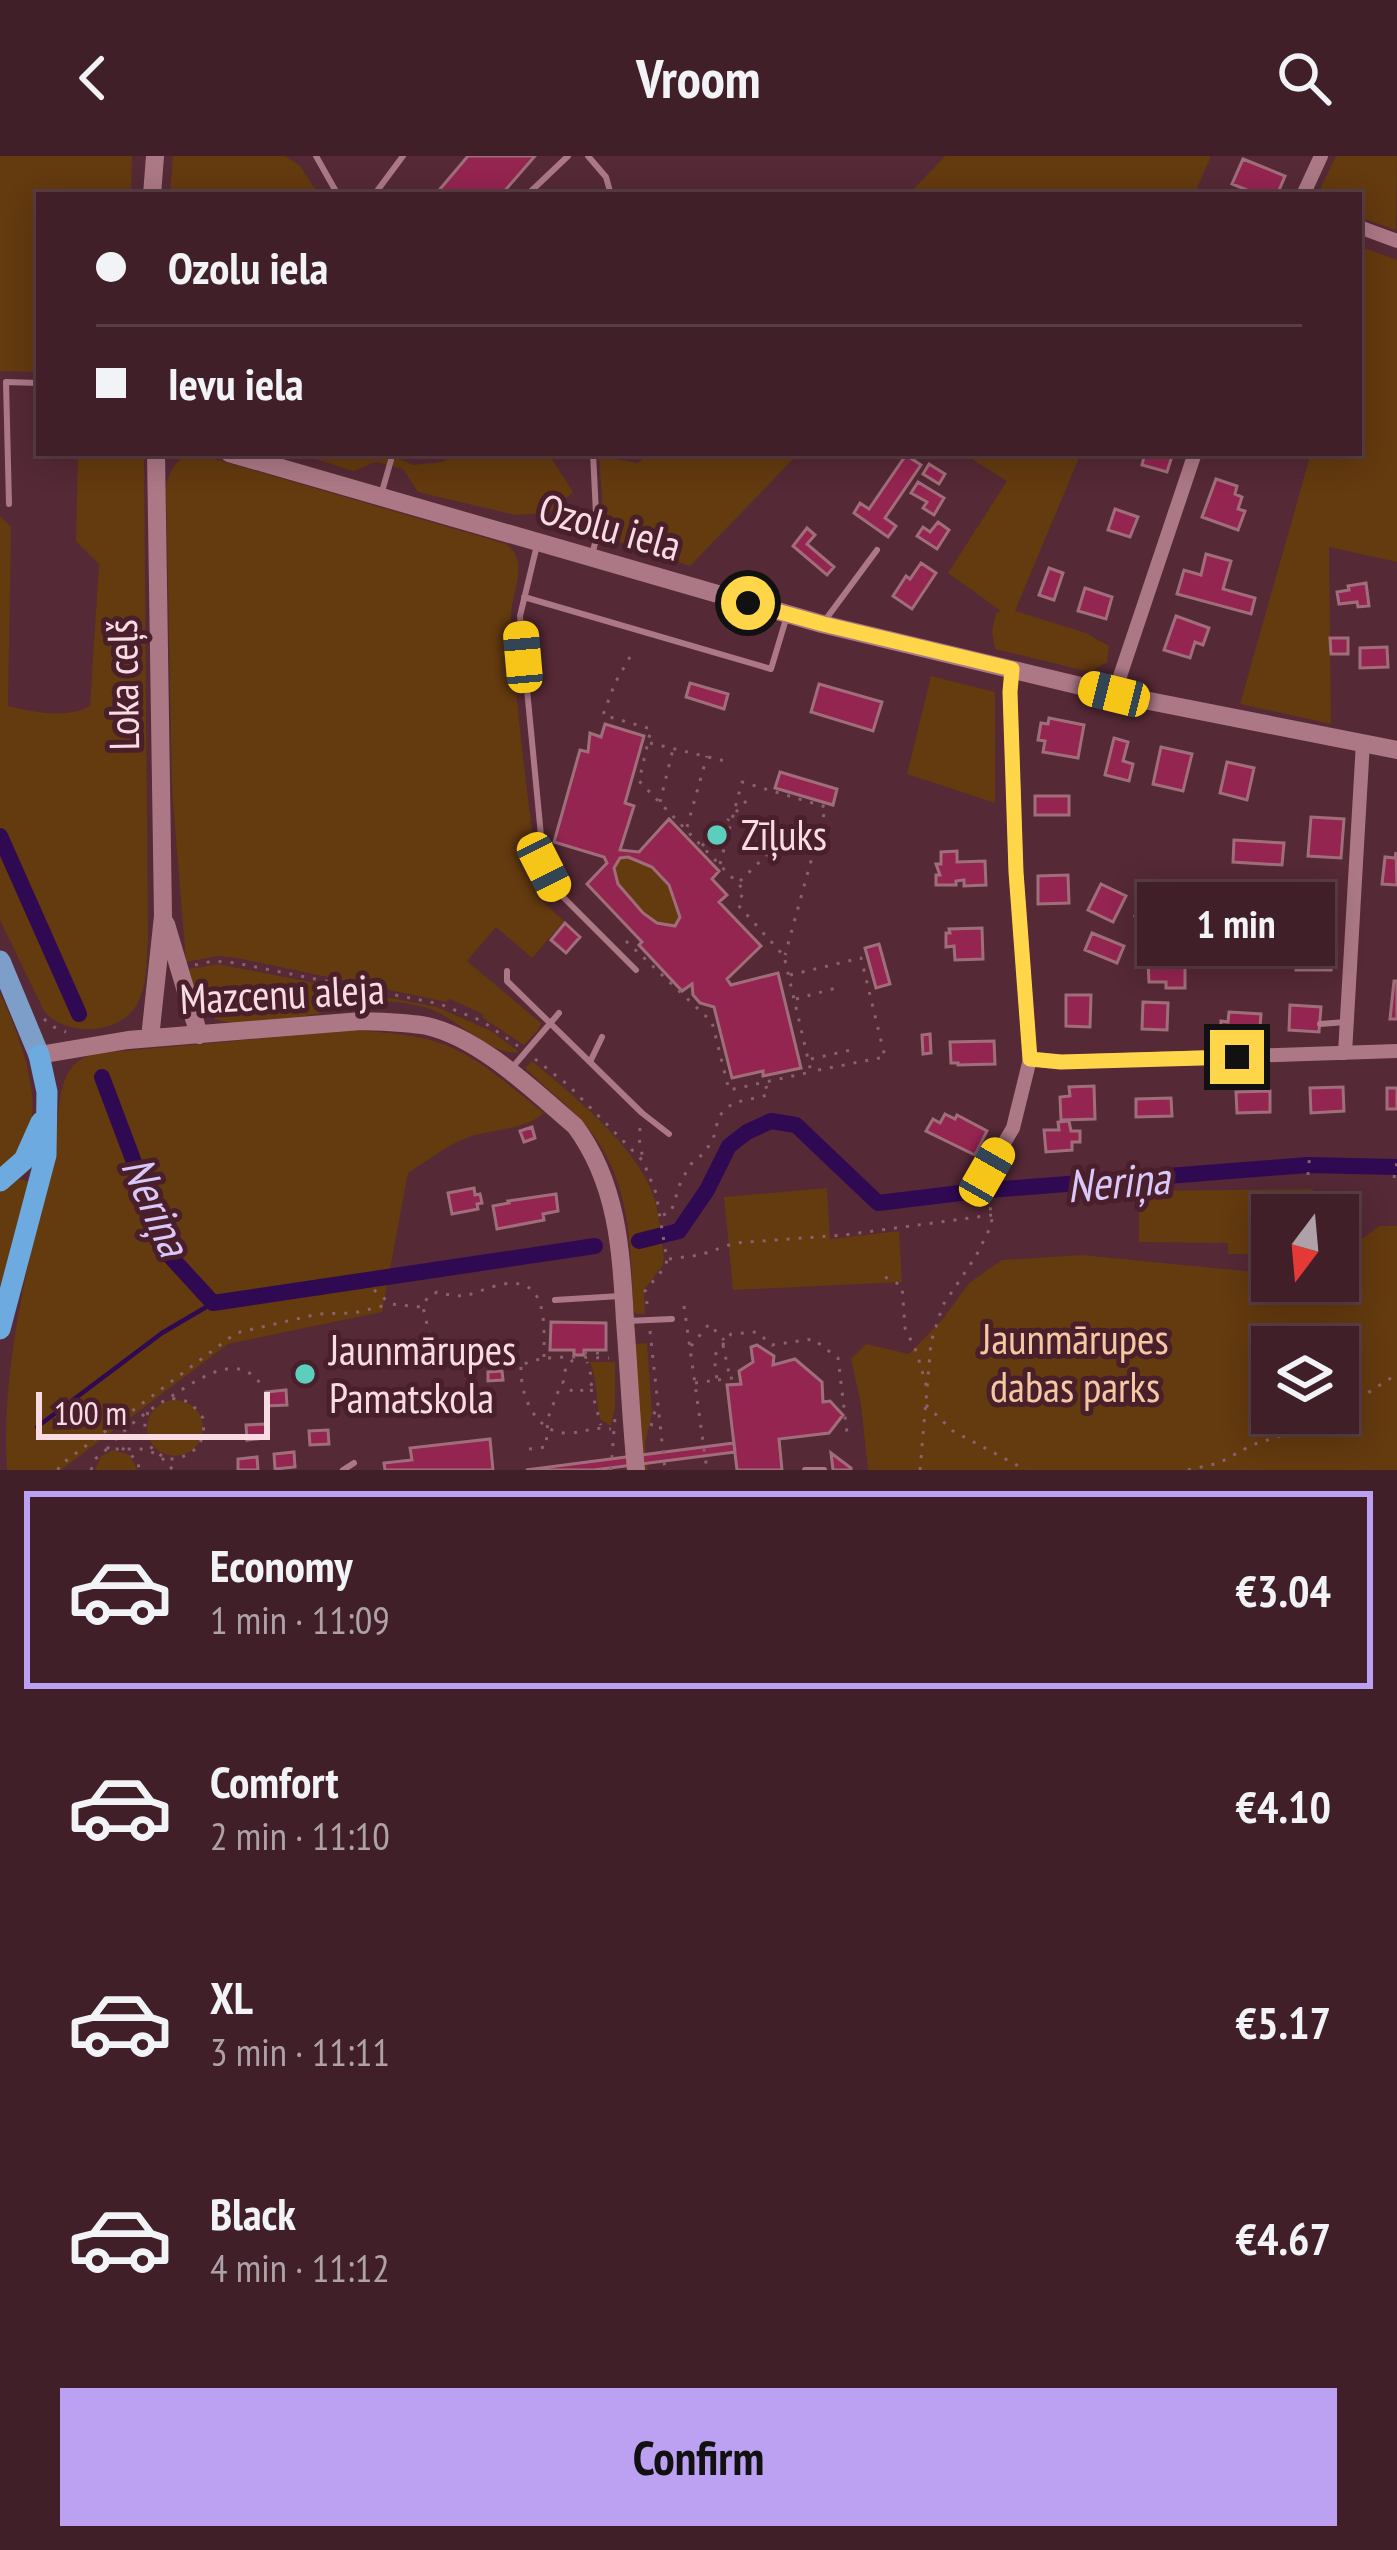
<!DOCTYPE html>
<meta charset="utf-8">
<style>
:root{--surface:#401f28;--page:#4b2c34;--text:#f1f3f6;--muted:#aea2a8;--line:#593d45;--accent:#bca0f2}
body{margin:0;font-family:"PT Sans Narrow",sans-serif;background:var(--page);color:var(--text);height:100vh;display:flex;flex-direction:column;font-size:45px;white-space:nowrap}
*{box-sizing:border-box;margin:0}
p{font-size:39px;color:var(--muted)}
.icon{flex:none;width:66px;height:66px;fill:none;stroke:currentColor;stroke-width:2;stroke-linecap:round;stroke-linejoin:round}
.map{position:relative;height:1314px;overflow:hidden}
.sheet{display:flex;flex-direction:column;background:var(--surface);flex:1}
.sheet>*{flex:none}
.top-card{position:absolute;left:36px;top:36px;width:1326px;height:264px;border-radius:0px;box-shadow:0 6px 30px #0003,0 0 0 3px var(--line);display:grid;align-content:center;height:264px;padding:0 60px;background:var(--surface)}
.needle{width:78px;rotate:196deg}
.controls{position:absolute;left:1251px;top:1038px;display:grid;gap:24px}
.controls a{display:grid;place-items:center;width:108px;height:108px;border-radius:0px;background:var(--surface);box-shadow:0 6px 30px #0003,0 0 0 3px var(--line);font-size:60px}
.scale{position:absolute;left:36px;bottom:30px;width:234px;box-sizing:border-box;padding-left:12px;border:6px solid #f9dce3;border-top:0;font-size:33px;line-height:42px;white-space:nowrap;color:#f9dce3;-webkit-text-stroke:9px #491f2c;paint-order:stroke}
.end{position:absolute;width:54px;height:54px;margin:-27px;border:15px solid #ffd54a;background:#111;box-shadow:0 0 0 6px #111}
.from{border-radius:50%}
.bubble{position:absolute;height:84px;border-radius:0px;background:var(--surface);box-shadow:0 6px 30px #0003,0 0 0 3px var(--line);font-size:39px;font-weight:800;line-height:84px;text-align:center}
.car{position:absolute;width:36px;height:72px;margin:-36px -18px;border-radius:15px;box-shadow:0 0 9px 3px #0007;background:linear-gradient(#f5c518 24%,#345 0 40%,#f5c518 0 76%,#345 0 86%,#f5c518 0)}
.top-card b{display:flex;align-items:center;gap:42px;height:114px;font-size:45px}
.top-card b+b{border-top:3px solid var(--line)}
.top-card i{width:30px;height:30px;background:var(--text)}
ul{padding:21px 0 0;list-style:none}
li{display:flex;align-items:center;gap:36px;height:198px;margin:0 24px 18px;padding:0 36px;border:6px solid transparent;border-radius:0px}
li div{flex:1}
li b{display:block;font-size:45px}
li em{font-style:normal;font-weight:800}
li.active{border-color:var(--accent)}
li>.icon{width:108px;height:108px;stroke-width:1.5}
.action{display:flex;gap:24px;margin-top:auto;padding:24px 60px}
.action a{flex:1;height:138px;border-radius:0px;background:var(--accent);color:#111;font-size:48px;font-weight:800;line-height:138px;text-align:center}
header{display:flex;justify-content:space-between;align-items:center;height:156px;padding:0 60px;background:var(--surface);font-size:54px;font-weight:800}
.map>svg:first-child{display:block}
.green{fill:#643a0f;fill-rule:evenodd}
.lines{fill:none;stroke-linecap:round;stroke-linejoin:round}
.stream{stroke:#300953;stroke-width:4.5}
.canal{stroke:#300953;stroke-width:16}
.building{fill:#942450;stroke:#a06e7b;stroke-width:3;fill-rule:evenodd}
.path{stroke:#8a626e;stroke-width:3;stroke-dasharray:3 9;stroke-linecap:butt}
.service{stroke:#ac7886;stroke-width:6}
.minor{stroke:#ac7886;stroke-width:14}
.secondary{stroke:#ac7886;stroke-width:18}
.primary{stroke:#7c9ec9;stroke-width:21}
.trunk{stroke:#6caae0;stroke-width:21}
.route{stroke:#ffd54a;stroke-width:15}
.poi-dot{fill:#5bcebc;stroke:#491f2c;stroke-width:4.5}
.labels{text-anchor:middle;stroke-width:10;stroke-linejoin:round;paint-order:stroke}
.street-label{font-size:42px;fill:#f9dce3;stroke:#491f2c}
.poi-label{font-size:42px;fill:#f9dce3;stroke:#491f2c;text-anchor:start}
.park-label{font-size:42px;fill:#f6c8a2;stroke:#491f2c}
.water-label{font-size:45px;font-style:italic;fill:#dbc8fb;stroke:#491f2c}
</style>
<header><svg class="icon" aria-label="back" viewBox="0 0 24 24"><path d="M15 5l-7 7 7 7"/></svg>Vroom<svg class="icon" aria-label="search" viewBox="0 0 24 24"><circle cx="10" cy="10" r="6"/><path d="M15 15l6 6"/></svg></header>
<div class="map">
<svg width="1397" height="1314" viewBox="0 0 1397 1314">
<rect width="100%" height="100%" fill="#552936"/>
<path class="green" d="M0,0h132l-1,39h-92v177l-39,-1z
M173,0h112l15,10 19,29h-149z
M945,0h266l-17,39h-286z
M1336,0h61l-1,74 -37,-13v-22h-37l-2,-6z
M1359,90l38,14v302l-68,-15 2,177 -91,-20 71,-251h48z
M78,297h66l4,487c-2,21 0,48 -12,66 -19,30 -71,30 -92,5l-44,-91v-404l11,11 -3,179c25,6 58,13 82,0l9,-142 -23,-23z
M194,297l312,91c26,19 3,50 5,77 5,93 18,186 30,279l23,21 -32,37 -36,-31 -29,34 74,62 -3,7 -14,15 -41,-27v-4l-33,-15 -4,3 -209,-44 -19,-2 -32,6 -14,-172 -6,-304c5,-18 10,-27 28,-33z
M297,297h90l26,12 29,-3 16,-9h90l25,39 -24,21 -34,2 -97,-23 -15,-23 -27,-7 -23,9z
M648,297h151l-109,113 -85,-29 -6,-81 39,7z
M962,297h119l-66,158 71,22 23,13 -2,16 -17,10 -95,-23 -3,-18 4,-18 5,-2 -53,-38 59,-92z
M931,520l64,16v111l-88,-29z
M628,701c32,10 43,29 52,60l-5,9c-30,-2 -54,-30 -61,-58l6,-10z
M218,808l219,43 54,24 28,21c-26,6 -64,-36 -92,-44 -10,-3 -26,-6 -37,-6 -38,0 -157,39 -185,11 -10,-11 -13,-30 -16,-44z
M0,837c18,39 50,116 21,157 -5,7 -14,13 -21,19z
M356,874c31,3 65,4 94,17 35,15 64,43 94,66 -18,17 -53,16 -75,24 -22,8 -42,24 -61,36l-26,139 -154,32 -167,126h-54c-7,-106 24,-216 47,-318 6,-26 1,-60 16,-82 7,-12 18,-14 31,-17z
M532,905c41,34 108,88 123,139 5,18 6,38 9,56l-1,9 -19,25 1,24h-8l-4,-3c-2,-65 -2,-133 -47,-185 -18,-21 -41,-39 -61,-58z
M20,1023l10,3 -30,109v-102z
M827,1032l3,51 69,-8 3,51 -169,8 -9,-93z
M1313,1033l-3,26h-38v39h-44v-11l-89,-1v-51z
M1379,1070h18v244h-529l-7,-66 -10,-45 15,-15 43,10 33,-34 27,-37 33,-23 80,-5 172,17 18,-4v13h66v-27l7,-2zM1272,1191h66v66h-66z
M647,1187l5,70 -7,31 3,26h-6l-8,-126z
M590,1206h25v45l-4,19 -11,-7c-4,-19 -3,-40 -10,-57z
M147 1272a28 28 0 1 1 56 0a28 28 0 1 1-56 0Z
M113,1294l17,5 7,15h-42l6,-14z"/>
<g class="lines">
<path class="stream" d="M37,1271l125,-94 51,-30"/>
<path class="canal" d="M0,680l79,178
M102,921l67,178 44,48 382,-57
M639,1085l40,-10 28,-41 22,-44 18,-14 24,-11 25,4 82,78 99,-12 331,-26 89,2"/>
</g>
<path class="building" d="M468,0h67l-34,39h-66z
M1243,3l42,17 -8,19h-18l-27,-11z
M1145,297h28l-6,19 -25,-7z
M906,299l15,10 -36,53 11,8 -8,11 -34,-24 6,-10 9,6z
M929,308l16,10 -6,10 -16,-10z
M1216,323l21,7 -2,8 7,3 -4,12 7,2 -7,19 -36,-13z
M918,326l26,16 -10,17 -11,-7 4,-6 -16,-9z
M1115,353l23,8 -8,20 -22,-7z
M938,366l11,8 -12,19 -20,-13 6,-9 7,5z
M807,372l8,7 -8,9 27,23 -7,8 -34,-29z
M1206,398l25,7 -8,28 32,9 -4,16 -74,-20 7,-24 17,5z
M921,407l15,10 -24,36 -19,-13 13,-20 4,3z
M1049,412l14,5 -9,27 -15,-5z
M1366,427l3,23 -11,1 -1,-5 -18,2 -2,-12 12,-2 -1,-4z
M1085,432l27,9 -6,22 -28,-8z
M1176,460l33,12 -6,17 -8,-3 -5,16 -26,-8z
M1330,482h18v16h-17z
M1387,491l1,20 -28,1v-20z
M690,527l38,11 -4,15 -38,-12z
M819,528l63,18 -9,29 -62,-19z
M1049,562l35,7 -6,33 -35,-6 2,-11 -7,-1 3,-17 7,1z
M605,568l39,12 -19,67 9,3 -14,44 19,2 30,-33 50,52 -7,8 15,16 -8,7 42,44 -34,33 4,6 47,-12 23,95 -38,8v-5l-31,7 -18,-71 -14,-4 -7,-8 -1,-11 -10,7 -43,-46 3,-3 -55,-58 20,-21 -3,-6 -50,-15 26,-92 8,2 2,-19 11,4zM628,701l24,10 17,18 11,32 -5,9 -18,-3 -14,-10 -25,-29 -4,-16 6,-10z
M1114,582l14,4 -5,19 10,3 -4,17 -24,-6z
M1161,591l31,7 -9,37 -30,-7z
M1227,606l27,6 -7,32 -27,-7z
M780,616l57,17 -4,16 -58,-17z
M1035,640h34v19h-34z
M1311,661l33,2 -3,39 -33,-2z
M1234,684l50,3 -2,22 -49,-3z
M957,695v11l28,-1 1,24 -22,1v-6l-8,1v4h-20v-10h4l-4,-11h5v-12z
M1396,696l1,33 -15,-1 3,-27 10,1z
M1068,719l1,28 -31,1v-28z
M1308,727h24l-1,31h-23z
M1101,728l25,12 -13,26 -25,-12z
M1145,736l33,13 -10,25 -33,-14z
M1255,745l38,3 -2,19 -37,-2z
M565,767l15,14 -14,16 -15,-13z
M982,772l1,31 -28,1 -1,-14 -8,1v-14h4l-1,-4z
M1092,777l32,13 -7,17 -32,-13z
M879,788l11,40 -14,4 -11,-40z
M1296,789l35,1v24h-35z
M1148,807h37v25h-19v-6h-17z
M1394,825h3v38h-7z
M1066,839h25l-1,32 -24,-1z
M1143,846l25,1 -1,27 -25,-1z
M1290,849l31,2 -2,25 -30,-2z
M1229,856l32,2 -2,25 -39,-2 1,-16 7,1z
M930,878l1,19 -8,1 -1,-19z
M994,885l1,23 -37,1v-2h-7l-1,-21z
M1094,930l1,33 -34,1 -1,-23 10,-1 -1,-9z
M1343,931l1,24 -33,2 -1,-25z
M1387,932h10v21h-10z
M1270,935v21l-33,1 -1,-21z
M1171,942l1,18 -36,1v-18z
M945,958l10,5 2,-4 30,16 -12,24 -49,-24 7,-12 7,4z
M1069,965l2,10h9v11h-8v8l-26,2 -2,-22h15l-1,-8z
M532,971l3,11 -11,4 -4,-11z
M474,1032l1,7 5,-1 2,9 -5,1 1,5 -26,5 -4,-21z
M556,1038l2,17 -15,3 1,6 -47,9 -4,-23 16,-3 -1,-2z
M551,1166l55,1v27h-22v5h-10v-5h-24z
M757,1189l17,11 -1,9 22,-6 27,23 1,20 7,-1 13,14 -14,18 -50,6 3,31h-45l-10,-85 14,-1 -2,-13 14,-9 -2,-15z
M502,1215l1,9 -15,1v-9z
M286,1234l1,15 -20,1 -1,-14z
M366,1238l2,14 -21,2 -1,-15z
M266,1268l1,14 -20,2 -1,-15z
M328,1274l1,14 -19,1 -1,-14z
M490,1283l3,31h-108l-1,-7 28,-3 -2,-12z
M734,1287l1,9 -141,18h-68z
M294,1296l1,15 -20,2 -1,-15z
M831,1297l20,15v2h-18z
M257,1301l1,13h-20v-11z"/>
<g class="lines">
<path class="path" d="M650,587l75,18
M660,646l13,-53
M736,656l15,-16
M687,671l20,-71
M702,690l27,-27
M720,708l22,-82 84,25 -41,148
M740,725l37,-36
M626,785l86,81 17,68 82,-18 -27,-116 -46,-51 6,-15 -105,-109 12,-52 -48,-14 12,-32 19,-33
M195,809l18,-4 23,2 204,41 42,17 36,25
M790,819l71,-17 24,99 -72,14
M796,843l40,-11
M44,863l10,8 12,5
M535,903l33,26 75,76 13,32 11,67 -2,7 -20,24 3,19
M811,903l44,-10
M640,972l-1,10 4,21
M1308,1019l2,-24
M1394,1022l3,-16
M663,1059l8,-3 10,-31 10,-17 12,-10 10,-14 6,-24 14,-13 35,-8 -2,-9
M669,1103l31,-4 35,-12 109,-8 148,-20
M885,1121l17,9 3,42 12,25 9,32
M374,1134l17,14 30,3
M684,1150l23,164
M650,1175l15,139
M723,1189l7,33
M691,1190l18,-22 15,16
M584,1197h19l-1,4
M544,1201c0,-35 5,-86 -49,-71 -27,8 -28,14 -58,6l-10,6 -4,9 12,51 12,9 54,-4 20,3c20,-13 63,-8 88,-8
M573,1204l-7,6 -3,17 11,10 15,-5 4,-6 -6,-20
M521,1211c-1,29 15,68 49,66 16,-1 25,-7 41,-4
M718,1224l21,-3
M695,1227l22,-3 -3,-24 17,-22 26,-2 15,13 41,-6 25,19 9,75
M591,1233l10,36
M926,1249l27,26 73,39
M148,1256c-8,22 -1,39 21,47 25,-1 38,-17 34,-41l-13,-16 -19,-4
M1338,1256l59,-38
M651,1270l5,-19
M122,1292l16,13 1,9
M107,1293c18,-21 37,-36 60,-50 27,-16 70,-52 95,-13
M529,1293l17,-2 2,-29 13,-34
M162,1302l11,12
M58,1314l1,-4 177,-133 82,-19 36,-1 37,-9
M91,1314l4,-11 12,-10h34l13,4
M611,1314l4,-53
M920,1314l11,-128 12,-37 33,-49 16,-32 -4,-38
M1188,1314l31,-7 33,-18 68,-22 16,-10"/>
<path class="service" d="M316,0l22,39
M588,0l18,21 5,18
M374,39l29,-39
M527,39l41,-39
M381,339l10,-35
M9,348l-3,-122 33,1
M537,389l-17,71 24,251 11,22 81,81
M592,400l5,-22 -4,-81
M524,441l247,72 15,-50
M826,463l51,-69
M507,815v10l135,132 27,21
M1320,868l26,-2
M590,906l12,-25
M511,913l48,-56
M555,1144l65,-4
M627,1165l45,-2
M343,1314l11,-7
M805,1314h19"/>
<path class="minor" d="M1303,39l18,-39
M1359,71l38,14
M1114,538l81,-241
M1345,897l18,-311
M1030,903l31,3 336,-11
M987,1016l26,-44 17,-69 -14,-188 -6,-179 2,-23"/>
<path class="secondary" d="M152,39l3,-39
M229,297l593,171 292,70 283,56
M166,768l33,111
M150,882l13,-122 -7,-463
M39,899l89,-15 233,-19c22,1 44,1 66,5 53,12 107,65 148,100 43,58 46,125 50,195 4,50 6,99 11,149"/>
<path class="primary" d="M0,805l39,94"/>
<path class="trunk" d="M0,1025l24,-21 17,-38
M0,1173l46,-174 1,-63 -8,-37"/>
</g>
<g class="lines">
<path class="route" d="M748,447l75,21 189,45 -2,23 6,180 14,187 31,3 176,-5"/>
</g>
<g class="poi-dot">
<circle cx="717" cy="679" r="12"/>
<circle cx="305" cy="1218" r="12"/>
</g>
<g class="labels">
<g class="street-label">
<text transform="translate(610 371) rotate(16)" y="15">Ozolu iela</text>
<text transform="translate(123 529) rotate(-91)" y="15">Loka ceļš</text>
<text transform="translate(282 838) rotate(-3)" y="15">Mazcenu aleja</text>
</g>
<g class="poi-label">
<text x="741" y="694">Zīļuks</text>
<text x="329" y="1209">Jaunmārupes<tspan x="329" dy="48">Pamatskola</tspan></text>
</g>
<g class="park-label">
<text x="1075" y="1198">Jaunmārupes<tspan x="1075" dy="48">dabas parks</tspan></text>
</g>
<g class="water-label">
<text transform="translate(1118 1026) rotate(-5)" y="16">Neriņa</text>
<text transform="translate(156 1050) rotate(66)" y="16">Neriņa</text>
</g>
</g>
</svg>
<div class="controls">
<a><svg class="needle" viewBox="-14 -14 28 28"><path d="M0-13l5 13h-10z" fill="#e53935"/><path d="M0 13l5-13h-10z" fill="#aea2a8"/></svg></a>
<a><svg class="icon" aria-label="layers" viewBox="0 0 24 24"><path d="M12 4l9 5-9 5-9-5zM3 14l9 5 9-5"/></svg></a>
</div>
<div class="scale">100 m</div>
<i class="end from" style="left:748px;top:447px"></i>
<i class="end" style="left:1237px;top:901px"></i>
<div class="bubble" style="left:1137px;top:726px;width:198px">1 min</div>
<i class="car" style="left:523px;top:501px;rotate:355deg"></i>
<i class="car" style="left:1114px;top:538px;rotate:284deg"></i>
<i class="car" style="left:544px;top:711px;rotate:153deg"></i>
<i class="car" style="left:987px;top:1016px;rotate:30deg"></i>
<div class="top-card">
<b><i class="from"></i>Ozolu iela</b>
<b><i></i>Ievu iela</b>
</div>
</div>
<section class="sheet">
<ul>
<li class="active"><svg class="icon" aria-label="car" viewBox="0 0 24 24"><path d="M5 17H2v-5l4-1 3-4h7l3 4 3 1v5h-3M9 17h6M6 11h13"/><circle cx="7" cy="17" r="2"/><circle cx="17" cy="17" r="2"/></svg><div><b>Economy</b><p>1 min · 11:09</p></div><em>€3.04</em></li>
<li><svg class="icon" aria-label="car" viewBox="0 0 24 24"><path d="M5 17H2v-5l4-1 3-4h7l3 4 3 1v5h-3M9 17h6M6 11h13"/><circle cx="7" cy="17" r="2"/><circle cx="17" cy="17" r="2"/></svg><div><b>Comfort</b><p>2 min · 11:10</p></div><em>€4.10</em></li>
<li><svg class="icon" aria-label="car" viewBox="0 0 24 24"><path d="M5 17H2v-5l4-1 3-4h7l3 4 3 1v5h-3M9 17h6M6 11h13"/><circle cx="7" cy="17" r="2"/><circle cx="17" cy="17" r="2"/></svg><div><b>XL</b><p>3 min · 11:11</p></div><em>€5.17</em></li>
<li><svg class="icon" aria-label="car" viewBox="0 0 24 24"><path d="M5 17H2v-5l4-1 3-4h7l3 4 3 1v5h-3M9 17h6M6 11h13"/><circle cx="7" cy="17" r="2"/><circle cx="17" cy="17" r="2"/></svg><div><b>Black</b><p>4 min · 11:12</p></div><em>€4.67</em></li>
</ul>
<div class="action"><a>Confirm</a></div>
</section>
